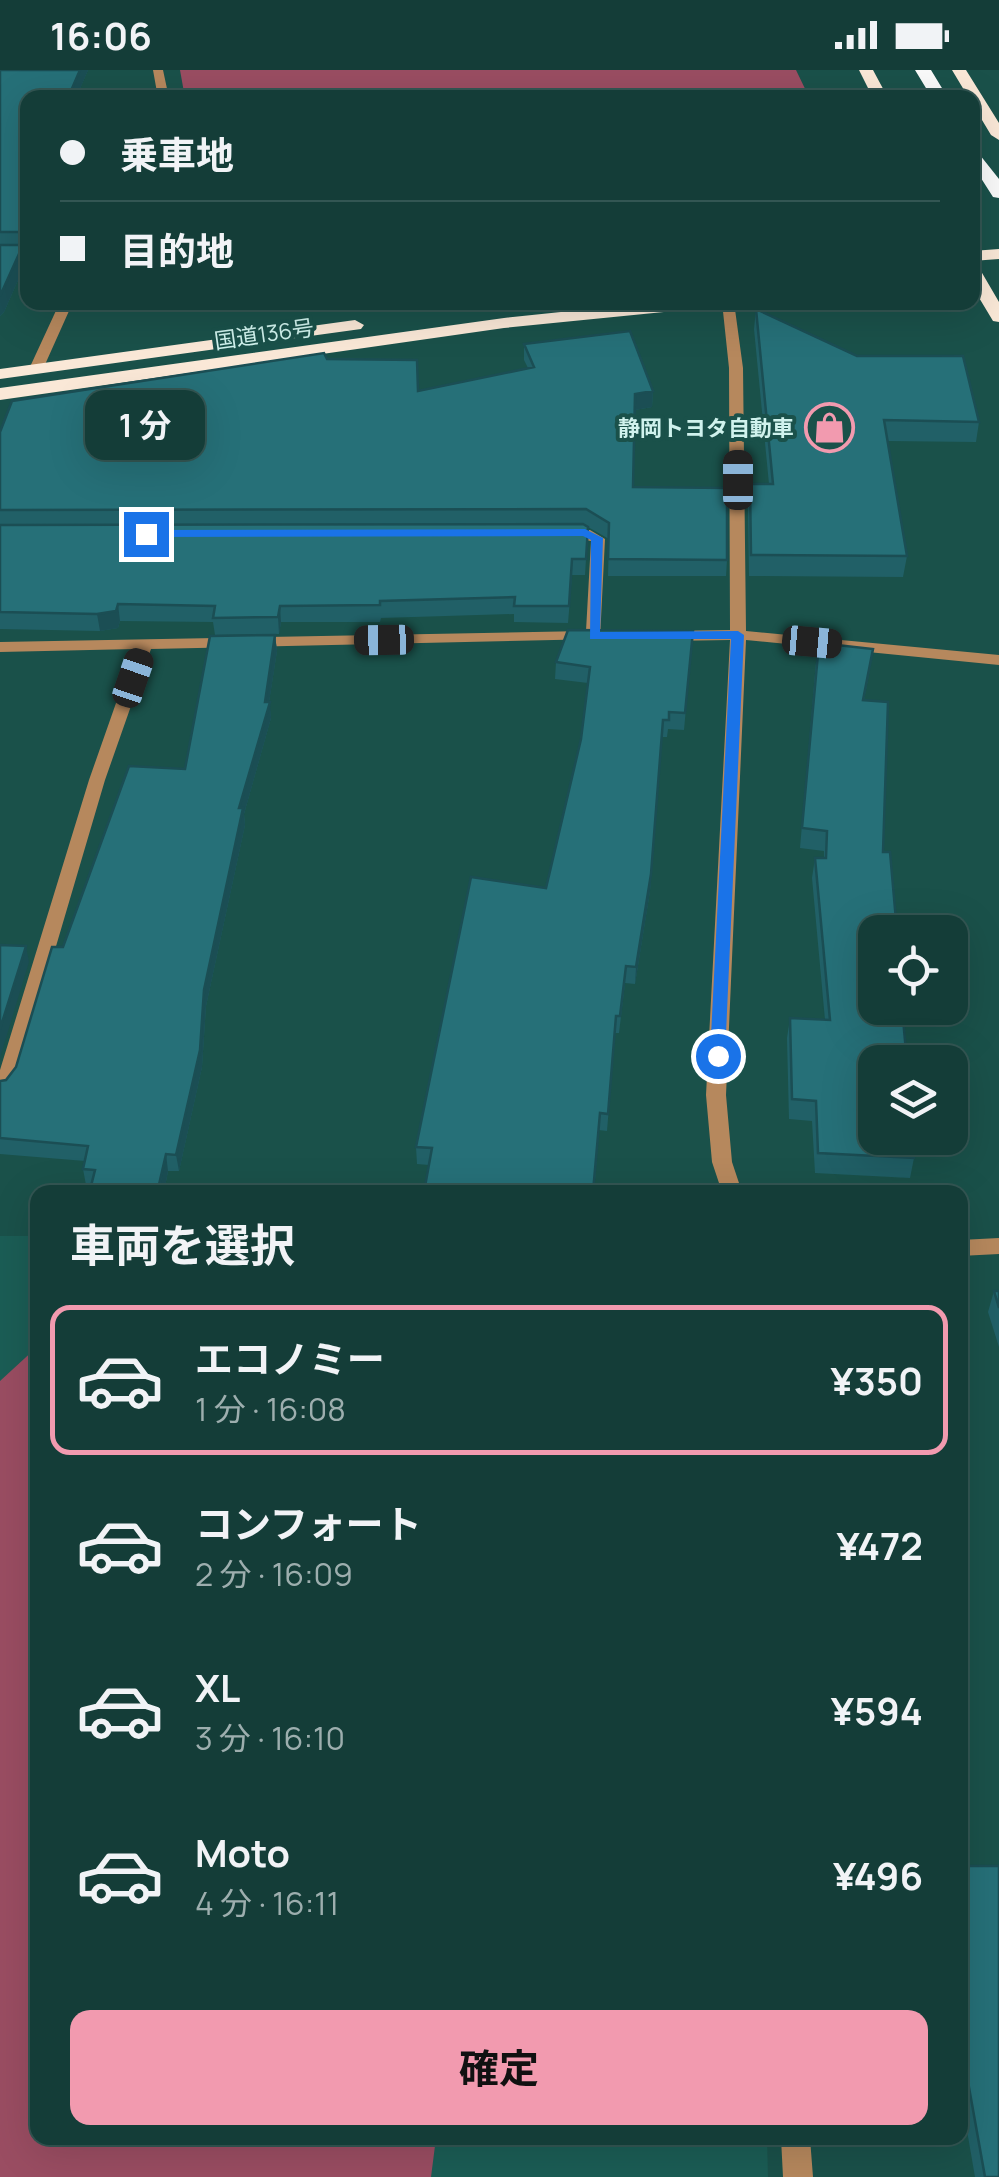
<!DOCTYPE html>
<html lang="ja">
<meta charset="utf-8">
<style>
:root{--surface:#143d38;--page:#1d4440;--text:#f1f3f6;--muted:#9daeae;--line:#335653;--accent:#f29aaf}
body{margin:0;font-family:Manrope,"Noto Sans JP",sans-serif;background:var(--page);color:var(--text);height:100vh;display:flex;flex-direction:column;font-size:38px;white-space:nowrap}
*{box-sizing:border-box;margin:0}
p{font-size:32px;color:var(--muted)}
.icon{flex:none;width:55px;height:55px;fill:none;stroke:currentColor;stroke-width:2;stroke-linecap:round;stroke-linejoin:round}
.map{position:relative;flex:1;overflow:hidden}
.details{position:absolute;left:30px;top:1115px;width:938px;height:960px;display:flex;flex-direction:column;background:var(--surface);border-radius:20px;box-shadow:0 10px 40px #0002,0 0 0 2px var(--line)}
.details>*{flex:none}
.guide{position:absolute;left:20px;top:20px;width:960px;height:220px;border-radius:20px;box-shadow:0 10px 40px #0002,0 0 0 2px var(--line);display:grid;align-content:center;height:220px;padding:0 40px;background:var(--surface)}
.fabs{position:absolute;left:858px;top:845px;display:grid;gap:20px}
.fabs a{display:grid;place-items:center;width:110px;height:110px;border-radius:20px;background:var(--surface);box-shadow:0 10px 40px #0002,0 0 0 2px var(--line);font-size:50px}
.end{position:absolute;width:45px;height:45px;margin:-22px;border:12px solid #1a73e8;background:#fff;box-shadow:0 0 0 5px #fff}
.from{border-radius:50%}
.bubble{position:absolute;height:70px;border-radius:20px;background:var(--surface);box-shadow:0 10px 40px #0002,0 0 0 2px var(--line);font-size:32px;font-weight:700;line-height:70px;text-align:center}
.car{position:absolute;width:30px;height:60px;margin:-30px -15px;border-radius:12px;box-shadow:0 0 8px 2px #0007;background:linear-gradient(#222 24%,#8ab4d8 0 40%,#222 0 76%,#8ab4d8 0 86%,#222 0)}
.guide b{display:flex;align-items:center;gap:35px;height:95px;font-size:38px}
.guide b+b{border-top:2px solid var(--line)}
.guide i{width:25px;height:25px;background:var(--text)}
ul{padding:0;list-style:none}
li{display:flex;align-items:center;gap:30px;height:150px;margin:0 20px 15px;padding:0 20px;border:5px solid transparent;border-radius:20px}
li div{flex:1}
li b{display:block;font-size:38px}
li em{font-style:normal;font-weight:700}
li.active{border-color:var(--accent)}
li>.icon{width:90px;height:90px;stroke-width:1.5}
h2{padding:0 40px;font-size:45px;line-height:120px}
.primary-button{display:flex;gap:20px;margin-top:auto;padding:20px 40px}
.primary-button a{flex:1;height:115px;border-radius:20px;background:var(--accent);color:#111;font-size:40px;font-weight:700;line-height:115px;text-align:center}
.status{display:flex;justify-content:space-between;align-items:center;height:70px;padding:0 50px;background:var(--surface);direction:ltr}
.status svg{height:28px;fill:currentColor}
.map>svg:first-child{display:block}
.built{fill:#1b5d55}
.green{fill:#9a4d62}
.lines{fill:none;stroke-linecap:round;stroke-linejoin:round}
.minor{fill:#b6885d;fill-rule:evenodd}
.tertiary{fill:#b6885d;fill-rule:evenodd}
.trunk{fill:#fae8d7;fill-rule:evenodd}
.motorway{fill:#fafafa;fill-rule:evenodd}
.wall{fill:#216067}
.shaded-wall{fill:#1b4e54}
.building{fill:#267078;stroke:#1b4e54;stroke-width:2.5}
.route{fill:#1a73e8}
.labels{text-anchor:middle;stroke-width:8;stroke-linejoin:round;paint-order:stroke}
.far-street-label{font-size:22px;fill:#d0f2ed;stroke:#1a514a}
.far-poi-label{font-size:22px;font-weight:bold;fill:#d0f2ed;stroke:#1a514a;text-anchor:end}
</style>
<div class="status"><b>16:06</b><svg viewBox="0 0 49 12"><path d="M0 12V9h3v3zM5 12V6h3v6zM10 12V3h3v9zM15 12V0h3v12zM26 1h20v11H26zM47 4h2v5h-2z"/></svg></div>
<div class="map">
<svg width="999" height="2107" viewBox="0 0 999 2107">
<rect width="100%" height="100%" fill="#1a514a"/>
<path class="built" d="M0,1166h37l1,902h729l1,39h-768z"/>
<path class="green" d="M180,0h616l13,27 -624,1z
M37,1277l1,791h398l-5,39h-431v-796z"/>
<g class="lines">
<path class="minor" d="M153,0h10l6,28h-11z
M60,232h13l-30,67 -12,3 -2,-3z
M722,232h12l9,66 3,263 253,24v10l-253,-25 -20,455 6,67 10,30h-20l-10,-30 -6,-67 24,-455 -63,1 -8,-5 8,-5 63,-1 -1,-262z
M564,459l26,1 15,9 -5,100 -449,10 -46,131 -89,302 -9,12 -7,2v-26l89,-290 46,-131 -135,3v-10l586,-11 5,-90 -32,-5 -2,-3z
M781,2068h29l3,39h-30z"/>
<path class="tertiary" d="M999,1168v16l-39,2v-16z"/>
<path class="trunk" d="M859,0h14l15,28h-15z
M952,0h14l33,53v17l-8,-5z
M999,179v10l-27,2v-10z
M972,195l6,1 21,36v20l-6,-1 -21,-35z
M657,232h65l-8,5 -210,21 -504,72v-12l504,-70z
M355,250l9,5 -3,4 -361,50v-10z"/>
<path class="motorway" d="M915,0h16l17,28h-16z
M972,75l27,34v19l-6,-1 -21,-33z"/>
</g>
<path class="wall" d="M0,0h88l-10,23 -50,5v151h-5l3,13 -22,50 -4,4z
M756,239l223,113 -3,20 -88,-1 19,115 -4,21 -154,-1 -1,-71 2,-21h19l-15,-155z
M524,274l129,47 -1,16 -17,3 -2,77 94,73 -1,16h-118l1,-37 -21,-12 -3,48h-13l-4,48 -54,-1v-8l-133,4 -1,4h-99l-2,12 -64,1 -2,-13 -93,-1 -2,7 -18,3 -100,-2v-197l327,-73 91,32 110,-23 -4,-8z
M693,561l-9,99 -16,-1 -1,8h-5l-12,154 -15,93 -10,-1 -6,50h-4l-8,98 -8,-1 -5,62h-170l5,-27 -12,-1 -1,-17 130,-259 35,-149 7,-56 -33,-4 1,-17z
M275,565l2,16 -8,51 2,16 -27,96 1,11 -39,181 -4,61 -23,104h-11l-4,21h-71l-2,-6 -5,-1 -3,-16 2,-8 -85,-7v-73l6,-1 10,-13 47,-120z
M816,592l54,7 -6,31 19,152 31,306 -4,20 -95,-5 -3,-52 -23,-2 -2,-81 3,-20 35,2 -13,-142 3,-20h9v-7l-24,-3z
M994,1221h5v56l-11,-35z
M960,1796l39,311h-24l-15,-87z"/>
<path class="shaded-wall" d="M80,0h8l-12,28 -6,-5z
M23,175l3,17 -22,50 -4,4v-20z
M653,321l-1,16 -17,3v-16z
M118,534l2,17 -2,7 -18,3 -3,-17z
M280,536l1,16 -2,12 -1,-17z
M275,565l2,16 -9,58 2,-7 1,16 -27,96 1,11 -39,181 -4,61 -23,104 -3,-16 28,-165 35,-182 26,-106z
M663,650l-13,171 -15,93 1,-17z
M26,876l3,16 -29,96v-29z
M166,1084l2,17 -4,21h-5z"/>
<path class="building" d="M0,0h80l-10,23 64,2 -1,3h-105v134h-28z
M0,175h23l-23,51z
M756,239l101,47h106l16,66 -95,-2 23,136 -156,-1 -1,-71h23z
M630,261l23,60 -18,3 -2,93 94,1v72l-119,-1 1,-36 -23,-14 -586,1v-78l12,-31 312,-48 3,6 90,1 1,31 116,-24 -10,-23z
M583,454l5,3 -2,32h-14l-3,47h-55l1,-9 -135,4v4l-100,1 -2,11 -65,1 2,-12 -97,-2 -2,7 -19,3 -97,-2v-87z
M568,560l125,1 -8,82 -16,-1v8h-6l-12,154 -15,93 -10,-1 -6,50h-4l-8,98 -8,-1 -7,79h-23l-84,-6 -1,6h-61l8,-44 -16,-1 55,-270 75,11 35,-149 9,-72 -34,-5z
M275,565l-10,67h5l-31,106h4l-39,182 -4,60 -24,105 -10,-1 -8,35 -67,-3 4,-16 -12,-1 5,-23 -88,-8v-57l6,-1 10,-13 36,-120h11l66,-181 56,3 25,-133z
M819,573l54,6 -10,51 25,2 -5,150h7l7,80h-22v76h27l5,54h-32v76h37l2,20 -96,-5 -2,-52 -24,-2 -2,-81 40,2 -15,-162h11l1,-27 -25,-3z
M0,875l26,1 -26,83z
M994,1221h5v17z
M960,1796h39v311h-14l-25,-140z"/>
<path class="route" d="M585,459l18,9 -3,94 138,-1 6,4 -19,421 -7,6 -8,-6 21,-417h-141l1,-99 -8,-4 -437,1 -6,-3 6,-4z"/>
<defs>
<symbol id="shop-ring" viewBox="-11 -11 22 22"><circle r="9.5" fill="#1a514a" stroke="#f29aaf" stroke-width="1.5"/><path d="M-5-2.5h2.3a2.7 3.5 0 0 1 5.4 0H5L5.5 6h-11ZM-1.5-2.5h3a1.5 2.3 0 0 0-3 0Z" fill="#f29aaf"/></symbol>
</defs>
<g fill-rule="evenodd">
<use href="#shop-ring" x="802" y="330" width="55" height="55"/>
</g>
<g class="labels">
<g class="far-street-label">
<text transform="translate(264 264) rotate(-8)" y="8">国道136号</text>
</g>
<g class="far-poi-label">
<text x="794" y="366">静岡トヨタ自動車</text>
</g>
</g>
</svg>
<div class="fabs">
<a><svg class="icon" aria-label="locate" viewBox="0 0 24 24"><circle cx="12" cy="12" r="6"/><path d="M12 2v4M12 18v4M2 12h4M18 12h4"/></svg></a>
<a><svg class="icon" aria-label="layers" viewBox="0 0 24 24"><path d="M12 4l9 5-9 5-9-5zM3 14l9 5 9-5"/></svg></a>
</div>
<i class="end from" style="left:718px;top:986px"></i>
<i class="end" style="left:146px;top:464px"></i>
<div class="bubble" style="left:85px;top:320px;width:120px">1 分</div>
<i class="car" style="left:738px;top:410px;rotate:0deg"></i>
<i class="car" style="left:384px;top:570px;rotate:269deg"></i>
<i class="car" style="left:812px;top:572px;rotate:95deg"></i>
<i class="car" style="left:133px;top:608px;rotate:19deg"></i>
<div class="guide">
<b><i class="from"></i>乗車地</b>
<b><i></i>目的地</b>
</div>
<section class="details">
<h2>車両を選択</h2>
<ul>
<li class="active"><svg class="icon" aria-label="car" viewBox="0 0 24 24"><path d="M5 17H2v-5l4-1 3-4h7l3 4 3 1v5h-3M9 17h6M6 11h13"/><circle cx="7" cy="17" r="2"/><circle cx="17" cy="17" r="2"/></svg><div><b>エコノミー</b><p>1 分 · 16:08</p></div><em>¥350</em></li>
<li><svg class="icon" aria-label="car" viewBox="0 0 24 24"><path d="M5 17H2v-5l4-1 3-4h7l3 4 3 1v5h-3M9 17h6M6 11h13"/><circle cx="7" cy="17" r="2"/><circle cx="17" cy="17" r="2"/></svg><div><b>コンフォート</b><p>2 分 · 16:09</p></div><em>¥472</em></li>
<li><svg class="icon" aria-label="car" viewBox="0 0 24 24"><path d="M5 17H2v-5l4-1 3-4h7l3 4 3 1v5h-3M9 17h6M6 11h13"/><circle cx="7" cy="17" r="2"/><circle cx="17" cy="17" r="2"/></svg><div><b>XL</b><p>3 分 · 16:10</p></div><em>¥594</em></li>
<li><svg class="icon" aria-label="car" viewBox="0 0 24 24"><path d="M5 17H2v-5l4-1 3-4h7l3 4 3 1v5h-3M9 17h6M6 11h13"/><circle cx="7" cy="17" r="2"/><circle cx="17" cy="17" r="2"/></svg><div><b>Moto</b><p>4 分 · 16:11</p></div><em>¥496</em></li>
</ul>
<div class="primary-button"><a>確定</a></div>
</section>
</div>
